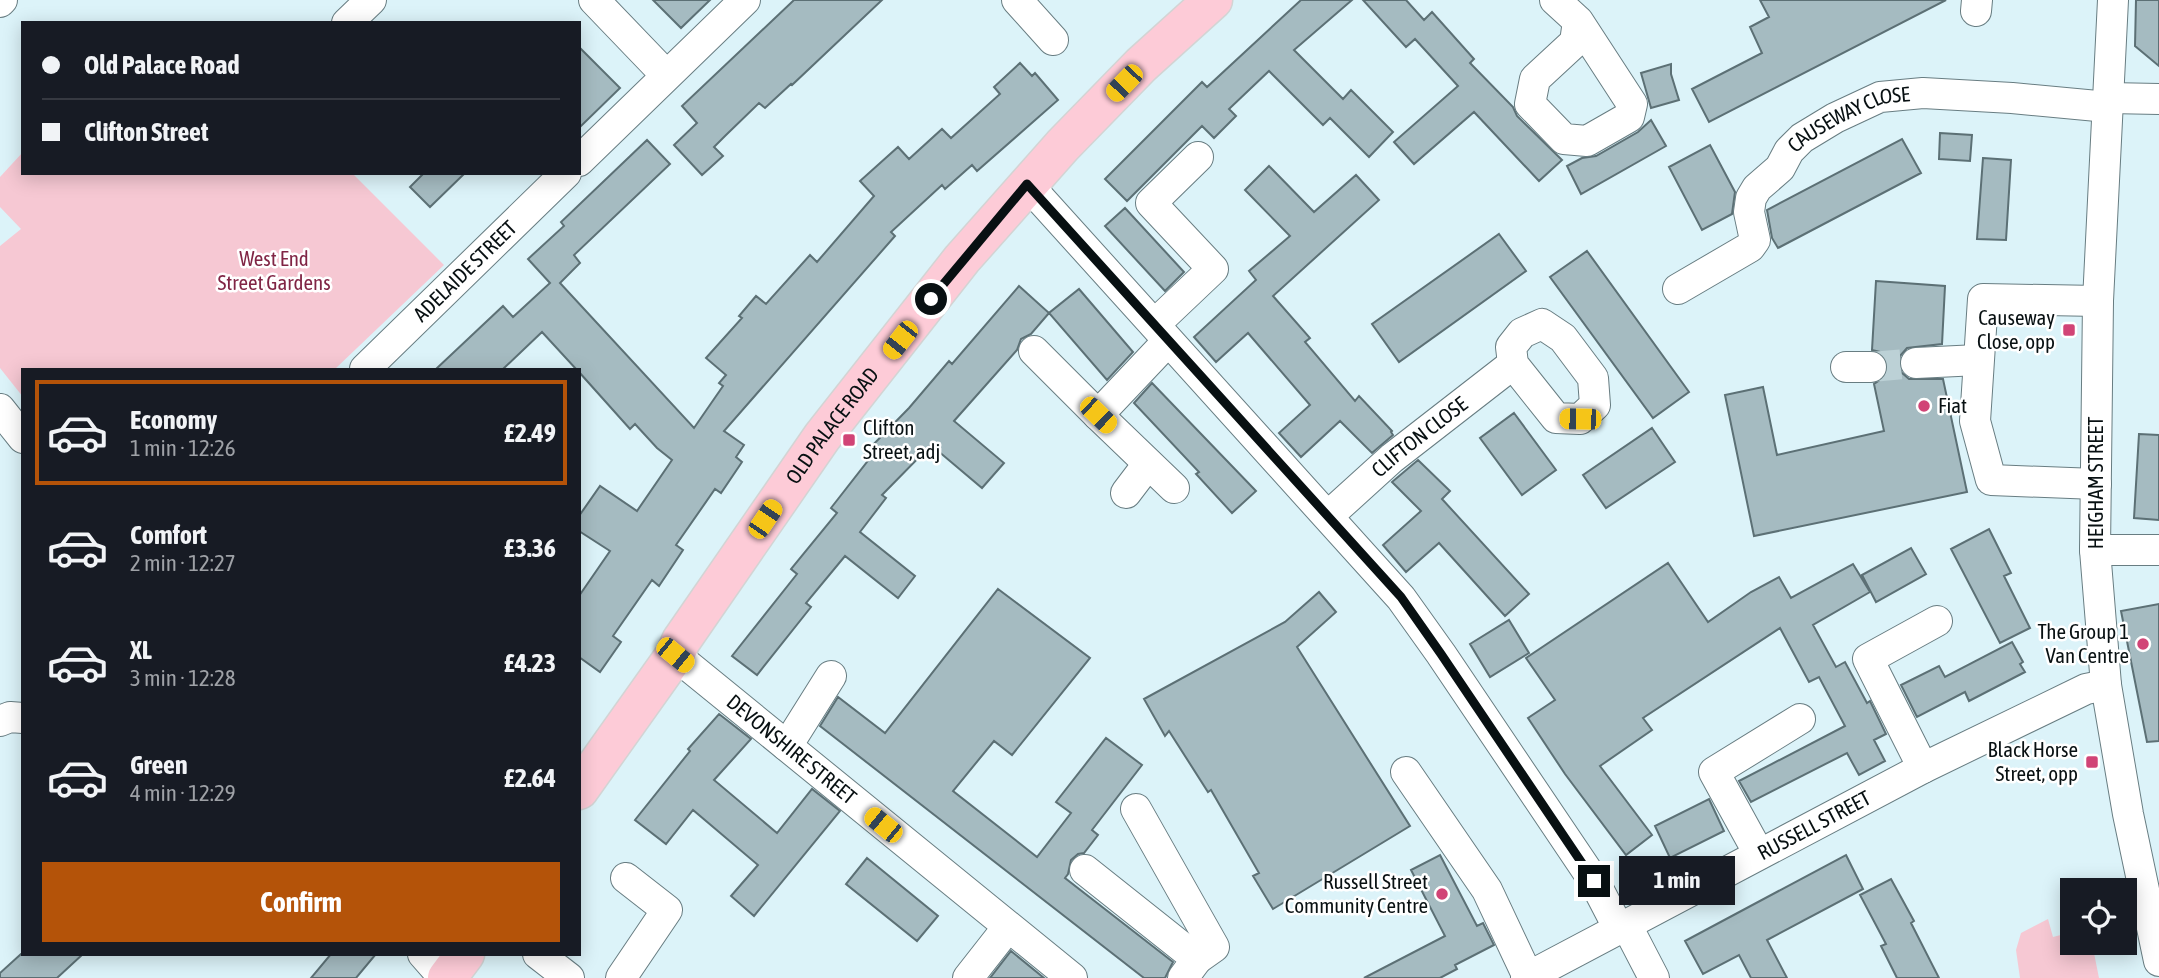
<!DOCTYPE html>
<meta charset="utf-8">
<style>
:root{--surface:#171b24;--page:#242831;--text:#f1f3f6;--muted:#9ea1a6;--line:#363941;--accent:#b45309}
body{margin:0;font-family:"Asap Condensed",sans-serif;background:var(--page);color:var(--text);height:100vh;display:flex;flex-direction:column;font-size:26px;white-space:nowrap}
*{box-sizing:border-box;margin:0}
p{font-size:23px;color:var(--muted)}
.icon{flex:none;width:38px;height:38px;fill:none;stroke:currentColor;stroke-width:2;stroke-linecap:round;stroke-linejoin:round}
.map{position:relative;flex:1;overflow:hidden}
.sheet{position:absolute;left:21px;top:368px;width:560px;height:588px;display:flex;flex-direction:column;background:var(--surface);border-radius:0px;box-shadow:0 4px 18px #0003}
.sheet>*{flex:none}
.hud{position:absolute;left:21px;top:21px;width:560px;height:154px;border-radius:0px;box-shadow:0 4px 18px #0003;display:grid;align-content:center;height:154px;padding:0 21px;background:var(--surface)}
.tools{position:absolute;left:2060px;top:878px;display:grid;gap:14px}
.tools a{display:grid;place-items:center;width:77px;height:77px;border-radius:0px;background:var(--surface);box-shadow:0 4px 18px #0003;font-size:35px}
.end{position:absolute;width:32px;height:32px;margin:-16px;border:9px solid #081012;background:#fff;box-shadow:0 0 0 4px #fff}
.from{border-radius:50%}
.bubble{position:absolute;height:49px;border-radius:0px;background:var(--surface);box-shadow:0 4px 18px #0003;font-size:23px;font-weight:700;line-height:49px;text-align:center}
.car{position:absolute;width:21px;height:42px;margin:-21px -10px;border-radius:9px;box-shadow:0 0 5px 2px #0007;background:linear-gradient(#f5c518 24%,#345 0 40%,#f5c518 0 76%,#345 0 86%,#f5c518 0)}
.hud b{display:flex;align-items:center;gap:24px;height:66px;font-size:26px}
.hud b+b{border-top:2px solid var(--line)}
.hud i{width:18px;height:18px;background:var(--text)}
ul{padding:12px 0 0;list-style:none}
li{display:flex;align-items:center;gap:21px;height:105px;margin:0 14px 10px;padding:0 7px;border:4px solid transparent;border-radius:0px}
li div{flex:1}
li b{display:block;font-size:26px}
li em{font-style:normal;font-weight:700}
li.selected{border-color:var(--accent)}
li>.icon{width:63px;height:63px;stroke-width:1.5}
.button{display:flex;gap:14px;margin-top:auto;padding:14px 21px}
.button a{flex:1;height:80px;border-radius:0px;background:var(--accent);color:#fff;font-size:28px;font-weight:700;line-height:80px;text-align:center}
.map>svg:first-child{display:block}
.green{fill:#f6c8d3}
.building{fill:#a5bbc1;stroke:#5c7075;stroke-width:2}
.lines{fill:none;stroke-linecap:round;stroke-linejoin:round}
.minor-tunnel{stroke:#bcd1d6;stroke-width:30;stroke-dasharray:30 15;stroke-linecap:butt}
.minor-casing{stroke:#687d82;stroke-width:32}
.major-casing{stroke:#d3d4d4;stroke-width:41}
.minor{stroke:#fff;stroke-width:30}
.major{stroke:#fdcbd7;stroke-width:38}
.route{stroke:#081012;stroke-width:9}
.poi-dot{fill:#d14476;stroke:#fff;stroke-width:2.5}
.labels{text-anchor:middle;stroke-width:5;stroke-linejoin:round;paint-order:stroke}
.street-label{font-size:21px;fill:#081012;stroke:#fff}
.park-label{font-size:21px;fill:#802545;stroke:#fff}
.poi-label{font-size:21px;fill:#081012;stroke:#fff;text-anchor:end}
</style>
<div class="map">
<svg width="2159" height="978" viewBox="0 0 2159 978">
<rect width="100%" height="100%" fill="#dcf3f9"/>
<path class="green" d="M23,152v21h329l92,92 -109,104h-312v28l-23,-29v-122l21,-17 -21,-22v-30z
M2048,919l5,18 19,-5v11h20l7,35h-79l-4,-28 5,-17z"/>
<path class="building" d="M653,0h57l-29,28z
M794,0h88l-90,85 -1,-1 -26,24 -6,-5 -34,33 -11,11 9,9 -21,19 -28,-30 23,-22 -15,-17z
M1301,0h51l-58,50 49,49 8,-9 42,42 -24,25 -39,-39 -7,7 -54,-54 -40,38 7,7 -22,22 -12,-12 -75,75 -22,-22 97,-97 5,5z
M1363,0h43l18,20 8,-8 42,47 -4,4 43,44 4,9 45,44 -23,21 -65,-69 -60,52 -20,-22 64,-56 -43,-47 -9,8z
M1760,0h186l-237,122 -17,-33 70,-36 -12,-26 19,-10z
M2136,0h23v66l-24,-20z
M579,47l41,41 -41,40z
M1020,63l12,13 3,-3 23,27 -81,71 -5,-6 -27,24 -3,-4 -51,47 4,4 -171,195 20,14 -8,12 6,5 -21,31 -6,-4 -39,56 7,5 -24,36 -7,-6 -39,56 8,6 -21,30 -21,-15v-61l31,-45 -31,-20v-15l21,-30 37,25 35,-51 -15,-12 -22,-24 -5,5 -51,-57v-3h-3l-34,-37 -39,37h-67l67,-63 10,11 37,-34 -22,-24 36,-33 -3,-4 86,-82 23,24 -96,91 6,8 -20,20 134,145 29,-42 -4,-3 7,-8 -20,-17 36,-40 -3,-2 17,-20 10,8 44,-49 7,7 57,-66 -14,-15 38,-34 11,12 33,-30 9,9 49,-44 -6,-7z
M1671,64v10l8,26 -28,8 -10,-35z
M1651,120l15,26 -85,48 -14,-28 15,-8 14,-2 42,-24z
M1940,133l32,2 -2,26 -31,-2z
M1902,139l19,34 -143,75 -6,-10 -5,-28z
M1710,145l25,47 -3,22 -30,16 -33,-63z
M1983,158l28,2 -5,80 -29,-1z
M1269,166l45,46 42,-37 23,25 -106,96 37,42 -5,4 50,59 4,-5 33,35 -1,1 2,3 -21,18 -32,-32 -39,36 -22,-24 31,-28 -62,-72 -32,29 -22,-25 62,-57 -7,-9 41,-35 -45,-46z
M424,173h41l-35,34 -20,-20z
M1125,208l59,64 -19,19 -60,-65z
M1499,234l27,37 -127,91 -27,-38z
M1587,251l102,141 -36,26 -103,-141z
M1876,281l69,5 -3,58 -35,4 -7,8 -1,9 3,8 7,6h34l24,113 -213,44 -29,-141 38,-8 14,68 107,-24 -10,-47 12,-8 2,-10 -2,-8 -6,-6 -8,-2z
M1019,286l30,27 -18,21 -10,5 -4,11 -63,71 50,42 -22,25 -51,-43 -49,50 4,3 -26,34 55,44 -17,22 -53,-42 -39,47 5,4 -54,68 -25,-19 65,-82 -6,-5 46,-56 -6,-5 39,-50 -5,-5 44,-45 40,-47 3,3z
M1079,289l54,63 -26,28 -58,-67z
M1152,383l104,108 -24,22 -36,-39 3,-2 -65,-69z
M1514,413l42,57 -34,25 -42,-57z
M1652,428l23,34 -69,46 -23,-33z
M2139,434l20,1v85l-25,-2z
M1418,460l32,31 -8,8 87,95 -24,22 -66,-73 -33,29 -23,-27 38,-34 -29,-29z
M1989,529l22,44 -7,3 26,52 -30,15 -49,-94z
M1911,548l15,26 -50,28 -14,-27z
M1668,563l40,59 43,-30 28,-15 12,21 62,-34 17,28 -57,33 23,42 9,-5 22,41 3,-2 16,33 -12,6 11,21 -26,14 -12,-22 -96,49 -12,-21 106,-55 -26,-49 -10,5 -29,-54 -137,90 9,12 -52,36 52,69 -26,20 -61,-81 -37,-56 27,-18 -29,-42z
M998,589l92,69 -78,97 -18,-14 -41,50 84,66 34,-44 -15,-11 50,-64 36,27 -50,65 6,5 -14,18 -6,1 -7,6 -3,14 -3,4 108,84 -8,16h-21l-324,-252 18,-29 47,36z
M1319,592l17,20 -39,35 113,179 -137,83 -20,-33 6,-3 -48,-83 -3,2 -39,-61 -4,5 -21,-37 141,-77z
M2159,604v137l-12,1 -26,-131z
M1509,620l20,33 -39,24 -20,-33z
M2012,642l11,20 -3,2 5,8 -56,29 -4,-9 -48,25 -16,-32 38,-19 6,11z
M719,714l32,25 -37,41 63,53 35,-44 28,22 -86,105 -23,-20 27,-31 -65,-55 -27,34 -31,-24 55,-69 -2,-2z
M1709,799l15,32 -54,27 -15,-32z
M1440,855l37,71 6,-3 11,22 -39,20 2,4 -17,9h-76l81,-42 -34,-66z
M1846,855l17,34 -96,51 20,38h-36l-12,-23 -36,19 -18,-33z
M867,858l71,58 -21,25 -71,-57z
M1891,879l23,42 -3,2 28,55h-42l-16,-32 5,-2 -26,-49z
M1011,951l33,27h-54z
M21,954h62l-26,24h-57v-5z
M331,954h45l-20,24h-45z"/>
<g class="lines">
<path class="minor-tunnel" d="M1871,367l45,-4"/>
<defs>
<g id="minor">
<path d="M594,0l72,75"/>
<path d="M1017,0l36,40"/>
<path d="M1555,0l23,21 54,83 -3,13 -42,24 -23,-2 -34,-35 5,-25 40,-37 3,-21"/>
<path d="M2113,0l-15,301 -3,249 11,135 22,129 31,147"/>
<path d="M0,2l2,-2"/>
<path d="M1976,11l1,-11"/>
<path d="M347,23l24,-23"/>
<path d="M2109,98l50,1"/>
<path d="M579,161l166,-161"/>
<path d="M1027,184l374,414 40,56 153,227 25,48"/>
<path id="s1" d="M1678,289l72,-42 5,-7 -6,-28 2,-14 6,-10 23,-20 9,-17 13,-13 33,-20 45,-21 43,-4 89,5 96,9"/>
<path d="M1155,324l58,-55 -62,-66 47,-46"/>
<path d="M1542,324l21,14 30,40 2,27 -15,14 -24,-1 -43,-54 -2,-17 11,-14z"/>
<path d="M1168,341l-70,74 76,73"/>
<path d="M1034,351l64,64"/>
<path d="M1916,363l62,-3"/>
<path d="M1846,367h25"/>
<path id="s2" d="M365,369l201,-196"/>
<path d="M0,409l23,29"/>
<path d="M2096,484l-105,-4 -16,-59 8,-122 115,2"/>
<path d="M1126,493l22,-29"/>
<path id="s3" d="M1328,516l64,-58 121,-94"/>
<path d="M2095,550h64"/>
<path id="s4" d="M675,655l397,323"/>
<path d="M0,721l10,-4 13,1"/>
<path d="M787,746l44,-70"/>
<path d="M1923,768l-55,-109 69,-38"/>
<path d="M1406,772l81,118 41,87"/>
<path d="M1136,809l78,138 -17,12"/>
<path d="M1759,854l-45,-82 86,-53"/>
<path d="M1085,870l112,89 -14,19"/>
<path d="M1627,926l27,52"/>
<path d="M423,954l21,24"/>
<path d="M538,954l31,24"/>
<path d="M621,978l46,-68 -41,-32"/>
<path d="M968,978l40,-51"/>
<path id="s5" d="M1526,978l397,-210 163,-79 20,-4"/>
</g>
<g id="major">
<path id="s6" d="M579,790l96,-135 6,-14 141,-204 140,-178 101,-114 78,-80 72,-65"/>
<path d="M447,978l18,-24"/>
</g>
</defs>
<use href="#minor" class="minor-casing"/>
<use href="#major" class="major-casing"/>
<use href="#minor" class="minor"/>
<use href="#major" class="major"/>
</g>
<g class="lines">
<path class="route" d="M931,299l96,-115 374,413 40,57 153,227"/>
</g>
<g class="poi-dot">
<rect x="2062" y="323" width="14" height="14" rx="3.5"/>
<circle cx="1924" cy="406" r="7"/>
<rect x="842" y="433" width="14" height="14" rx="3.5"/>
<circle cx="2143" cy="644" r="7"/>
<rect x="2085" y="755" width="14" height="14" rx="3.5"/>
<circle cx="1442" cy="894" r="7"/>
</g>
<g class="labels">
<g class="street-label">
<text dy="7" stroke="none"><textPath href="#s1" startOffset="266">CAUSEWAY CLOSE</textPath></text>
<text dy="7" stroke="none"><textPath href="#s2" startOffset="140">ADELAIDE STREET</textPath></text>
<text dy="7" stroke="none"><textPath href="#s6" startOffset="444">OLD PALACE ROAD</textPath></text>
<text dy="7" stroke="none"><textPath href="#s3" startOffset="121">CLIFTON CLOSE</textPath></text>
<text transform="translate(2096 483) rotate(-90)" y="7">HEIGHAM STREET</text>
<text dy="7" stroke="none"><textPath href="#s4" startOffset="150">DEVONSHIRE STREET</textPath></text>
<text dy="7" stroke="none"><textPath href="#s5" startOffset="326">RUSSELL STREET</textPath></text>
</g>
<g class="park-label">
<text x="274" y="266">West End<tspan x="274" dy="24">Street Gardens</tspan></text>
</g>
<g class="poi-label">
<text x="2055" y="325">Causeway<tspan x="2055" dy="24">Close, opp</tspan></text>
<text x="1938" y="413" text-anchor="start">Fiat</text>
<text x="863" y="435" text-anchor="start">Clifton<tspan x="863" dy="24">Street, adj</tspan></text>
<text x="2129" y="639">The Group 1<tspan x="2129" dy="24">Van Centre</tspan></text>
<text x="2078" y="757">Black Horse<tspan x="2078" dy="24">Street, opp</tspan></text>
<text x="1428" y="889">Russell Street<tspan x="1428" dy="24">Community Centre</tspan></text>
</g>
</g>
</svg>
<div class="tools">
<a><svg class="icon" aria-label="locate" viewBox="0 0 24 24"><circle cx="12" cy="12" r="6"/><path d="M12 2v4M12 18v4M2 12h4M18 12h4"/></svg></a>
</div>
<i class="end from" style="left:931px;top:299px"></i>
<i class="end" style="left:1594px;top:881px"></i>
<div class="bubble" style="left:1619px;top:856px;width:116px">1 min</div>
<i class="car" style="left:1124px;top:83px;rotate:224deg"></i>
<i class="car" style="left:900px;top:340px;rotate:218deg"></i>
<i class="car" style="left:1098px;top:415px;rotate:134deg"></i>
<i class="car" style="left:1580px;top:419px;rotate:271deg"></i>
<i class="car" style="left:765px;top:519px;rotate:34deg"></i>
<i class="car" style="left:675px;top:655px;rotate:129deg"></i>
<i class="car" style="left:883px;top:825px;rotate:309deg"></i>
<div class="hud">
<b><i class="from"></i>Old Palace Road</b>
<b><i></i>Clifton Street</b>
</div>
<section class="sheet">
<ul>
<li class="selected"><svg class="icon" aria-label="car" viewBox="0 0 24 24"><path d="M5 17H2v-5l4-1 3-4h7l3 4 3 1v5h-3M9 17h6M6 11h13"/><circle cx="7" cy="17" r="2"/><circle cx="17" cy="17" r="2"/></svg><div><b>Economy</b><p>1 min · 12:26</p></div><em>£2.49</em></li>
<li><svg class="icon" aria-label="car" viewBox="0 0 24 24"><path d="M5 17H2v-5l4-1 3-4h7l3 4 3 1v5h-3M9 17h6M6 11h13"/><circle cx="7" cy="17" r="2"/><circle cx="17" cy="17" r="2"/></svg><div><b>Comfort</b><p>2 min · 12:27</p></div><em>£3.36</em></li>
<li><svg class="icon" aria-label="car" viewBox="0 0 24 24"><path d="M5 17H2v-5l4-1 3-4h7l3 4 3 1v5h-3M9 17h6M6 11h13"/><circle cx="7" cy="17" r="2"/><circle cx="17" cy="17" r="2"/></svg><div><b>XL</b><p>3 min · 12:28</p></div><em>£4.23</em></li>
<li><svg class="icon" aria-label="car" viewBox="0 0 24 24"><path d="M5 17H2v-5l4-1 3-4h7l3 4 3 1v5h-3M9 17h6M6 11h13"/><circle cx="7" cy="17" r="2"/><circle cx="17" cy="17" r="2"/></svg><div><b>Green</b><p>4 min · 12:29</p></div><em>£2.64</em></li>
</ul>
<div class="button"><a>Confirm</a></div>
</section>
</div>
